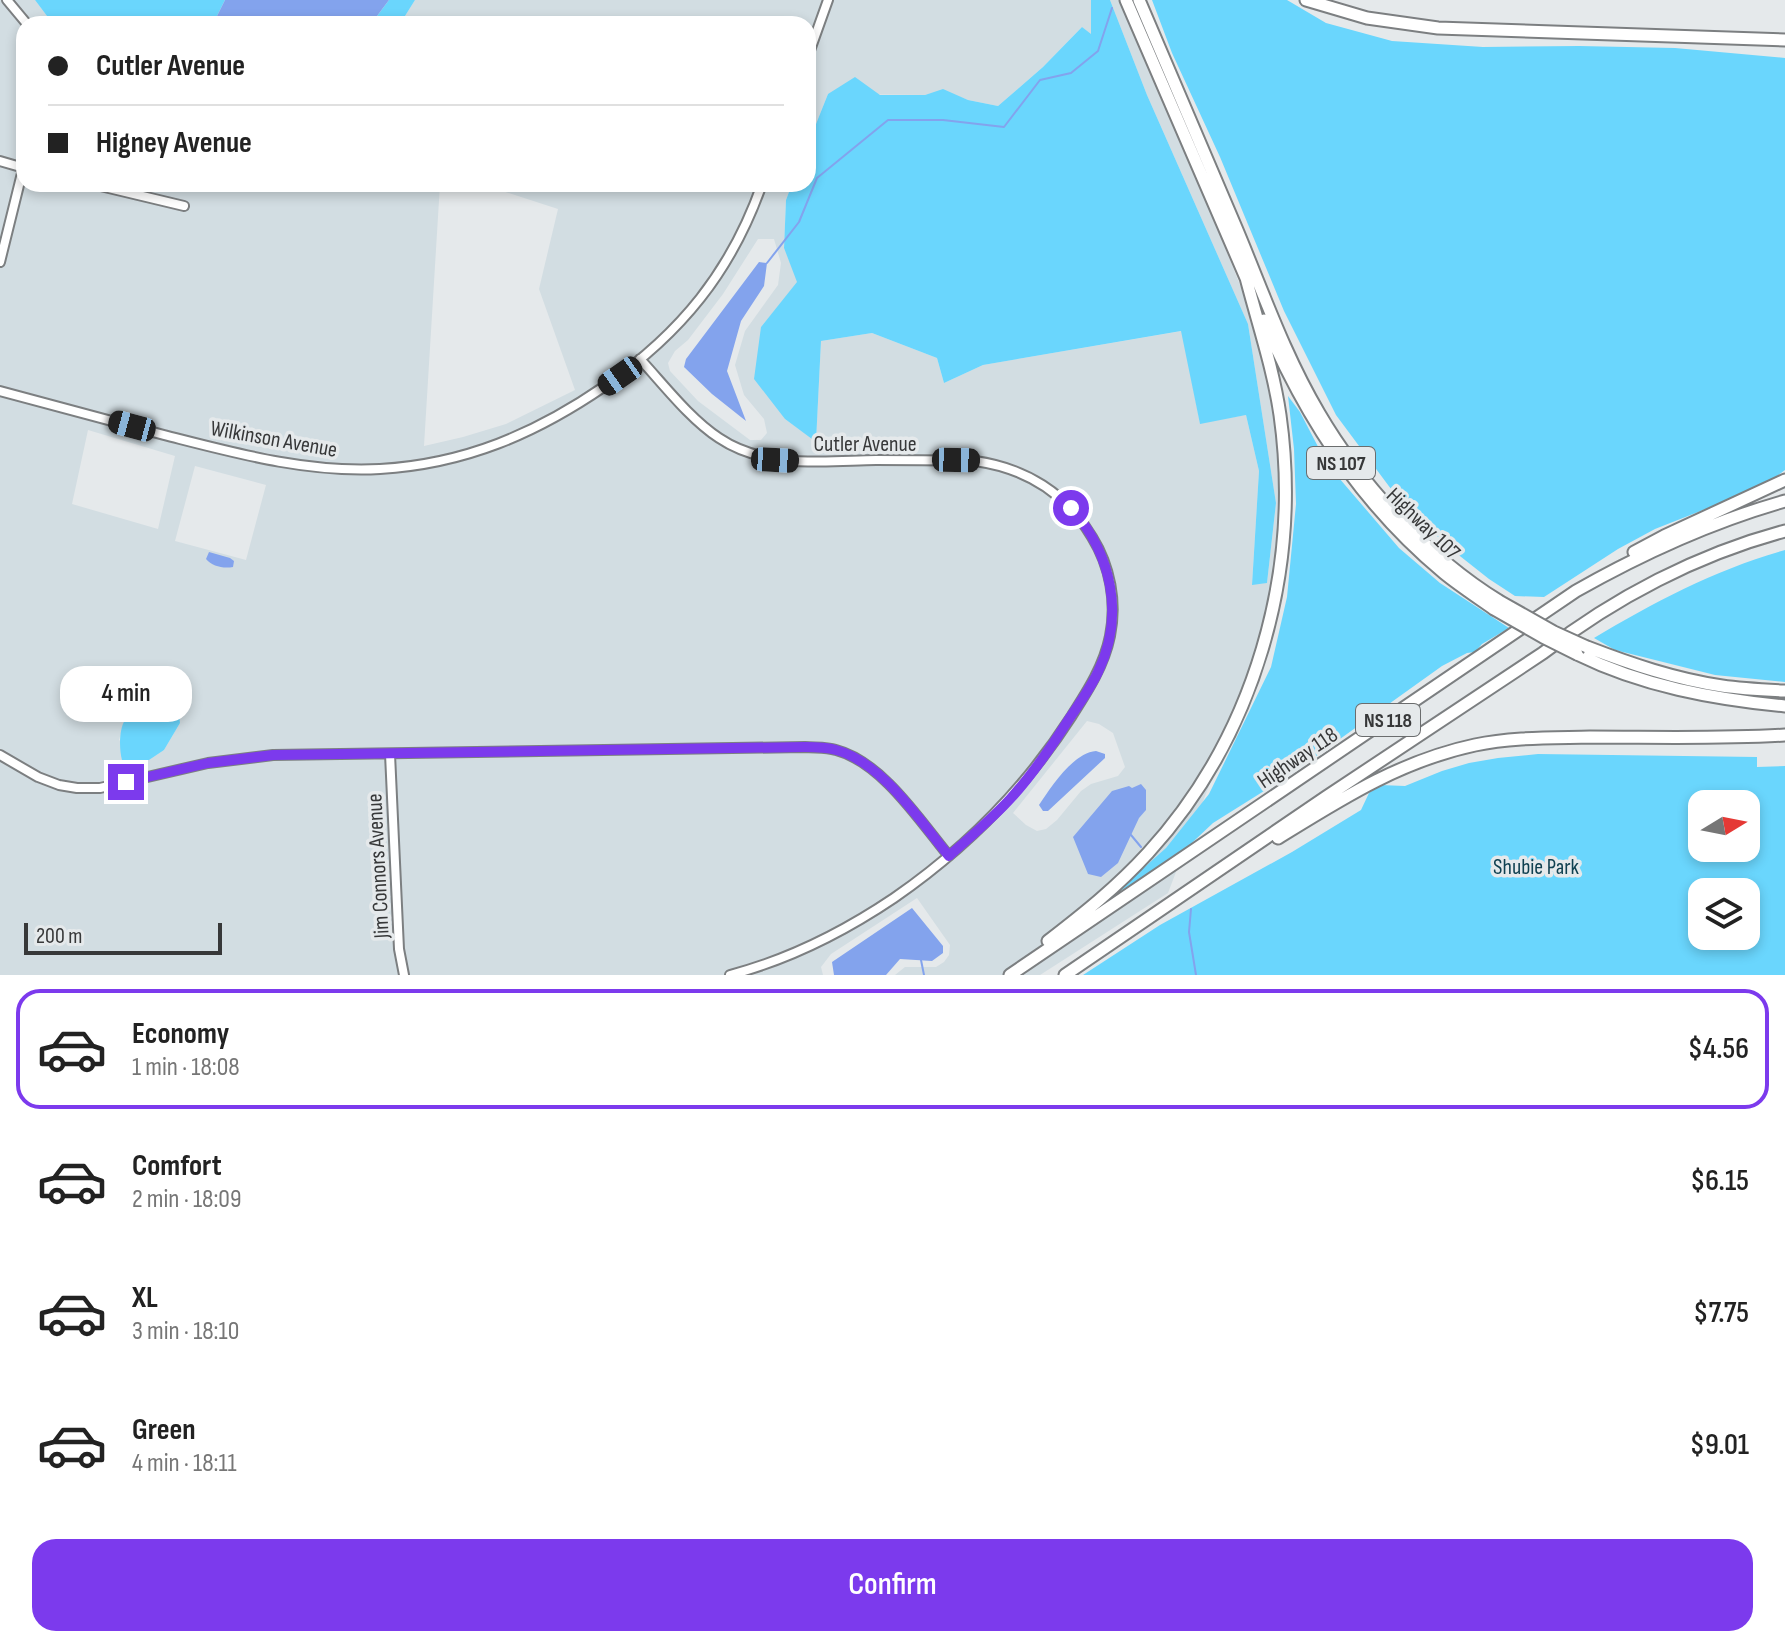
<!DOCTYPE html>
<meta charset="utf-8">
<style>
:root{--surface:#fff;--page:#f2f2f2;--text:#222;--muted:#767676;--line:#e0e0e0;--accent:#7c3aed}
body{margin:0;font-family:"Sofia Sans Condensed",sans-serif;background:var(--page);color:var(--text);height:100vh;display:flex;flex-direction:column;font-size:30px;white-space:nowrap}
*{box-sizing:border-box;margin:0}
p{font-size:26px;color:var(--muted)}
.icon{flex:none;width:44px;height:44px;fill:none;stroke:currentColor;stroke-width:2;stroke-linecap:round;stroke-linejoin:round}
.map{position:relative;height:975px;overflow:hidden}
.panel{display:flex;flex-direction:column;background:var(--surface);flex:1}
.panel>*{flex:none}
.banner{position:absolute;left:16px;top:16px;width:800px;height:176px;border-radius:24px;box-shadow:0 4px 12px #0003;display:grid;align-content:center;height:176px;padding:0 32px;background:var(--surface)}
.needle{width:52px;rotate:80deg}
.controls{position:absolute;left:1688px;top:790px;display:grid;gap:16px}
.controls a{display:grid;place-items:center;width:72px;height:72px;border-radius:16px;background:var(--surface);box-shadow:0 4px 12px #0003;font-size:40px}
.scale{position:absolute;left:24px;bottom:20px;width:198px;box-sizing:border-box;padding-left:8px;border:4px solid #373839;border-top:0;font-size:22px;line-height:28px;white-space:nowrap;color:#373839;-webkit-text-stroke:6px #e5e9eb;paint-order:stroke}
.end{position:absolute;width:36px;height:36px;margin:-18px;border:10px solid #7c3aed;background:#fff;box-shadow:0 0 0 4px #fff}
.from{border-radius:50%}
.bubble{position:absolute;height:56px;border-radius:24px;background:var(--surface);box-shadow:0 4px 12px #0003;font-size:26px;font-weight:600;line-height:56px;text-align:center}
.car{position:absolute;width:24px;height:48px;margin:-24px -12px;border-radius:10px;box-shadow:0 0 6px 2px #0007;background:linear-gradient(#222 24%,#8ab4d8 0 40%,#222 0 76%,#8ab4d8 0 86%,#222 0)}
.banner b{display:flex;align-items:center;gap:28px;height:76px;font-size:30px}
.banner b+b{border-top:2px solid var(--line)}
.banner i{width:20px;height:20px;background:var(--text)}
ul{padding:14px 0 0;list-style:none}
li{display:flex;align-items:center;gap:24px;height:120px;margin:0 16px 12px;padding:0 16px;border:4px solid transparent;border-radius:24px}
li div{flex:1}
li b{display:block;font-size:30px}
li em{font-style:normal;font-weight:600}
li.on{border-color:var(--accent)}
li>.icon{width:72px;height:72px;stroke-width:1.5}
.action{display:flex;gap:16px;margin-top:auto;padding:16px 32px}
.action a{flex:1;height:92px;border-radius:24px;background:var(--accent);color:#fff;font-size:32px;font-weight:600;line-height:92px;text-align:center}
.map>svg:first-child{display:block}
.built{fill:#d2dde2;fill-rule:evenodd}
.green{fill:#6ad6fd;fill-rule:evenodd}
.water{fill:#83a3ed}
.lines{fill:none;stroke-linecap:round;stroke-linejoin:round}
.stream{stroke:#83a3ed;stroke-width:2}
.minor-casing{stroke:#7c7f81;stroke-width:12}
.highway-casing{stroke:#7c7f81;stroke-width:15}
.minor{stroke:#fff;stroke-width:8}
.highway{stroke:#fff;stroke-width:11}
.highway-bridge-casing{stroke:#7c7f81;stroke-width:15;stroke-linecap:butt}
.highway-bridge{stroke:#fff;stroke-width:11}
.route{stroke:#7c3aed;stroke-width:10}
.labels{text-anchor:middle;stroke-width:7;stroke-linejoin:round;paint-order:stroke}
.shield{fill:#e5e9eb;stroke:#6b6d6e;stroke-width:2}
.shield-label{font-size:20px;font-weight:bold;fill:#373839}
.street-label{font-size:22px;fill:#373839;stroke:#e5e9eb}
.park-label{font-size:22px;fill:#104151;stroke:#e5e9eb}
</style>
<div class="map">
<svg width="1785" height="975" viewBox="0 0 1785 975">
<rect width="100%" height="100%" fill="#e5e9eb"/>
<path class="built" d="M0,0h35l18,24h-29v160h416l-16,262 39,-9 43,-13 69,-34 -36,-101 19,-80 -77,-25h311l-6,16 -2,48 14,34 -37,45 24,92 31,22 5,-100 51,-8 65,25 7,25 39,-18 199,-34 18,92 46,-8 13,56 -7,113 15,-1 9,-80 -28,-179 -101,-229 -37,-95h16l148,370 12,182 -45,150 -73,191 -128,82h-145l10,-8h31l8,-5 5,-7 1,-10 -33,-47 -86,56 -10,13 2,8h-823zM758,239h16l7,24 -3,22 -33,46 -10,34 9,30 20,24 3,14 -6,7h-11l-52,-39 -28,-30 -2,-8 7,-12 13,-11 35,-46zM88,430l87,26 -17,73 -86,-25zM195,466l71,19 -20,75 -71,-19zM154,685l12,3 13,26 1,9 -16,27 -15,10 -30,-20 7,-22 10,-7zM1087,721l12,3 14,9 12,34 -7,9 -27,8 -10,7 -24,29 -11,9 -9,2 -11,-6 -13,-12z
M415,0h676v35l-9,-8 -39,40 -45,39 -30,-6 -25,-10 -18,5 -97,-1 -20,50v-120h-408z"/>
<path class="green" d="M35,0h190l-12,24h-124l-10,-7 -2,7h-24z
M389,0h26l-15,24h-29z
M1091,0h19l37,95 101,229 28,179 -9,80 -15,2 7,-114 -13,-56 -46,9 -19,-93 -198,34 -39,18 -7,-25 -65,-25 -51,8 -5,101 -31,-23 -31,-40 7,-52 36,-45 -13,-34 2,-48 6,-16h16v-40l20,-50 27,-17 25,18h45l18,-6 25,11 30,6 45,-39 39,-40 9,7z
M1152,0h135l39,23 66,18 91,6 96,-1 96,2 110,10v412l-12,9 -42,20 -76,30 -37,20 -74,48 -29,-1 -26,-17 -43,-34 -55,-56 -55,-74 -52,-104 -64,-154 -48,-104z
M1288,396l12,16 27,52 72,84 41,35 69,45 -27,16 -7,8 -8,1 -25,13 -151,108 -78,49 -35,33 -66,40 54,-48 43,-54 62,-127 16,-70 9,-93 -2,-55z
M1785,550v132l-70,-7 -100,-25 -21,-12c60,-36 123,-69 191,-88z
M154,685l13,3 12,26 1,9 -16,27 -15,10h-27c-3,-11 -3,-31 3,-40 2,-2 9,-8 11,-9l3,-17z
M1538,754l219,3v10l28,-1v209h-702l77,-50 132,-73 69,-42 8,-17 11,-8 25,1 37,-15 27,-8 29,-5zM1702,804h44v44h-44zM1702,892h44v44h-44z"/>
<path class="water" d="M225,0h164l-18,24h-158z
M759,262l8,1 -3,23 -23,35 -14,50 19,50 -34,-27 -28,-27 2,-8z
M209,552l21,6 4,3 -1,6c-10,2 -21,-1 -27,-8z
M1096,751l9,3v4l-57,53h-5l-4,-6c12,-18 34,-52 57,-54z
M1141,784l5,6v20l-7,8 -21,45 -17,14 -13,-3 -15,-37 39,-46 17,-5 3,2z
M912,908l31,38v7l-11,8 -32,-2 -14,16h-52l-2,-13z"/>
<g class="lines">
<path class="stream" d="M767,263l32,-41 18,-44 71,-58h55l61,7 36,-47 31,-7 27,-22 14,-43
M1131,835l10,12
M1191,909l-2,23 7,43
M921,960l3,15"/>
<defs>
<path id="minor" d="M7,0l20,24
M808,56l20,-56
M0,161l24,7
M92,184l92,22
M0,262l24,-97
M640,359c24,26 50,60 79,79 46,31 104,23 157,22 33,0 66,0 99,1 50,7 91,32 117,76 18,29 25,65 18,99 -6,30 -23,56 -39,81 -47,73 -106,132 -177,181 -49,33 -107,62 -164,77
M0,391c55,15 110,29 164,44 71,18 142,38 216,34 85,-5 155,-35 225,-83 76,-53 126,-114 157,-202
M390,754l9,195 5,26
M0,755l38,22 21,8 18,3h23l108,-25 65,-8 532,-8c10,1 21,0 31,3 46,12 84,71 113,106"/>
<path id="highway" d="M1126,0l120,278
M1139,0c33,77 65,153 98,230 26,62 48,126 82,183 42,72 110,145 180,188
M1306,0l61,18 71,10 347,12
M1264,320c41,98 98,185 180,253 16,13 33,24 50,36
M1634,552l30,-16 121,-56
M1587,647c44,17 88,32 135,39 20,3 42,4 63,5
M1577,654c65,32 136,45 208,52
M1278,838c63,-39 122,-77 197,-93 37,-8 77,-7 115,-8 65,0 130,2 195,-2
M1048,941c35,-27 69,-54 100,-88 107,-117 154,-282 132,-438 -7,-48 -23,-94 -35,-141
M1010,975l566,-384c67,-38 135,-69 209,-90
M1065,975l261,-178 217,-144c71,-55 155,-99 242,-122"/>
</defs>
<use href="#minor" class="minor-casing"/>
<use href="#highway" class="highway-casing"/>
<use href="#minor" class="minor"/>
<use href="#highway" class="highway"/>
<defs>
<path id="highway-bridge" d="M1499,601l55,31 33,15
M1494,609l49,28 34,17"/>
</defs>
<use href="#highway-bridge" class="highway-bridge-casing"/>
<use href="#highway-bridge" class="highway-bridge"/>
</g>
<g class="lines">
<path class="route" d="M126,782l82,-19 65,-8 532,-8c10,0 21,0 31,3 46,12 84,71 113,106 21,-19 43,-37 62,-58 22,-24 41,-52 58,-79 10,-15 21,-30 29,-47 27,-56 14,-118 -27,-164"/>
</g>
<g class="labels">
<g class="shield">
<rect x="1307" y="447" width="68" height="32" rx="6"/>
<rect x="1356" y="704" width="64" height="32" rx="6"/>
</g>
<g class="shield-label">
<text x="1341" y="470">NS 107</text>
<text x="1388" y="727">NS 118</text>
</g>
<g class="street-label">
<text transform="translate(274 438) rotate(10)" y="8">Wilkinson Avenue</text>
<text x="865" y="451">Cutler Avenue</text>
<text transform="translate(1424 523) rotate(44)" y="8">Highway 107</text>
<text transform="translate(1297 757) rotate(-34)" y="8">Highway 118</text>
<text transform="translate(377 866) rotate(-93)" y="8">Jim Connors Avenue</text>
</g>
<g class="park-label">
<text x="1536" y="874">Shubie Park</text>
</g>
</g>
</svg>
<div class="controls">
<a><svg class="needle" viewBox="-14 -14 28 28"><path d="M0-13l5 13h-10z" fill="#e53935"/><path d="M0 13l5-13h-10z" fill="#767676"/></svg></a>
<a><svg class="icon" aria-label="layers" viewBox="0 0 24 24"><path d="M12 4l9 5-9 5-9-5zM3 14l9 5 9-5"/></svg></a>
</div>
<div class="scale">200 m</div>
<i class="end from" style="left:1071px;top:508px"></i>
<i class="end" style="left:126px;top:782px"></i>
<div class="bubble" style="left:60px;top:666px;width:132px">4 min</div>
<i class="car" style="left:620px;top:376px;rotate:235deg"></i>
<i class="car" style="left:132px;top:426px;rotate:285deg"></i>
<i class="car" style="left:775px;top:460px;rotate:93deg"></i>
<i class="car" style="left:956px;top:460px;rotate:91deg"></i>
<div class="banner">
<b><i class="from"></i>Cutler Avenue</b>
<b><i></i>Higney Avenue</b>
</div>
</div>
<section class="panel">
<ul>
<li class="on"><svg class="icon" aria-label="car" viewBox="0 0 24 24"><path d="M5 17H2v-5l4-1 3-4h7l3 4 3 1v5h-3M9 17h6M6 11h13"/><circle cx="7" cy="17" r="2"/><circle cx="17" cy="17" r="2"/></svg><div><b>Economy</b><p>1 min · 18:08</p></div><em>$4.56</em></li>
<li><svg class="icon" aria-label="car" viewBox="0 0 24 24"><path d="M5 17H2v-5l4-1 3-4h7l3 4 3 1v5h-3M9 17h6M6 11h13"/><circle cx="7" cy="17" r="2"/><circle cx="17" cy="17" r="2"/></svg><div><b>Comfort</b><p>2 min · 18:09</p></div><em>$6.15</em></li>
<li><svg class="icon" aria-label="car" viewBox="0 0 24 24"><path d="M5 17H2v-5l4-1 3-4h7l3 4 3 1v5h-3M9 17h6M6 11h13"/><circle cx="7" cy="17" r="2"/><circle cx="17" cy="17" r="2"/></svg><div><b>XL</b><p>3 min · 18:10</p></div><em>$7.75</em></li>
<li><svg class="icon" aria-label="car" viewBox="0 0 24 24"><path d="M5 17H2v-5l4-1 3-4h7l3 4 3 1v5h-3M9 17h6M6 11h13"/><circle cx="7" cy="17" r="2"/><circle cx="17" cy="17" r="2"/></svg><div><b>Green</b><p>4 min · 18:11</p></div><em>$9.01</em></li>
</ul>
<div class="action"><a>Confirm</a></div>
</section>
